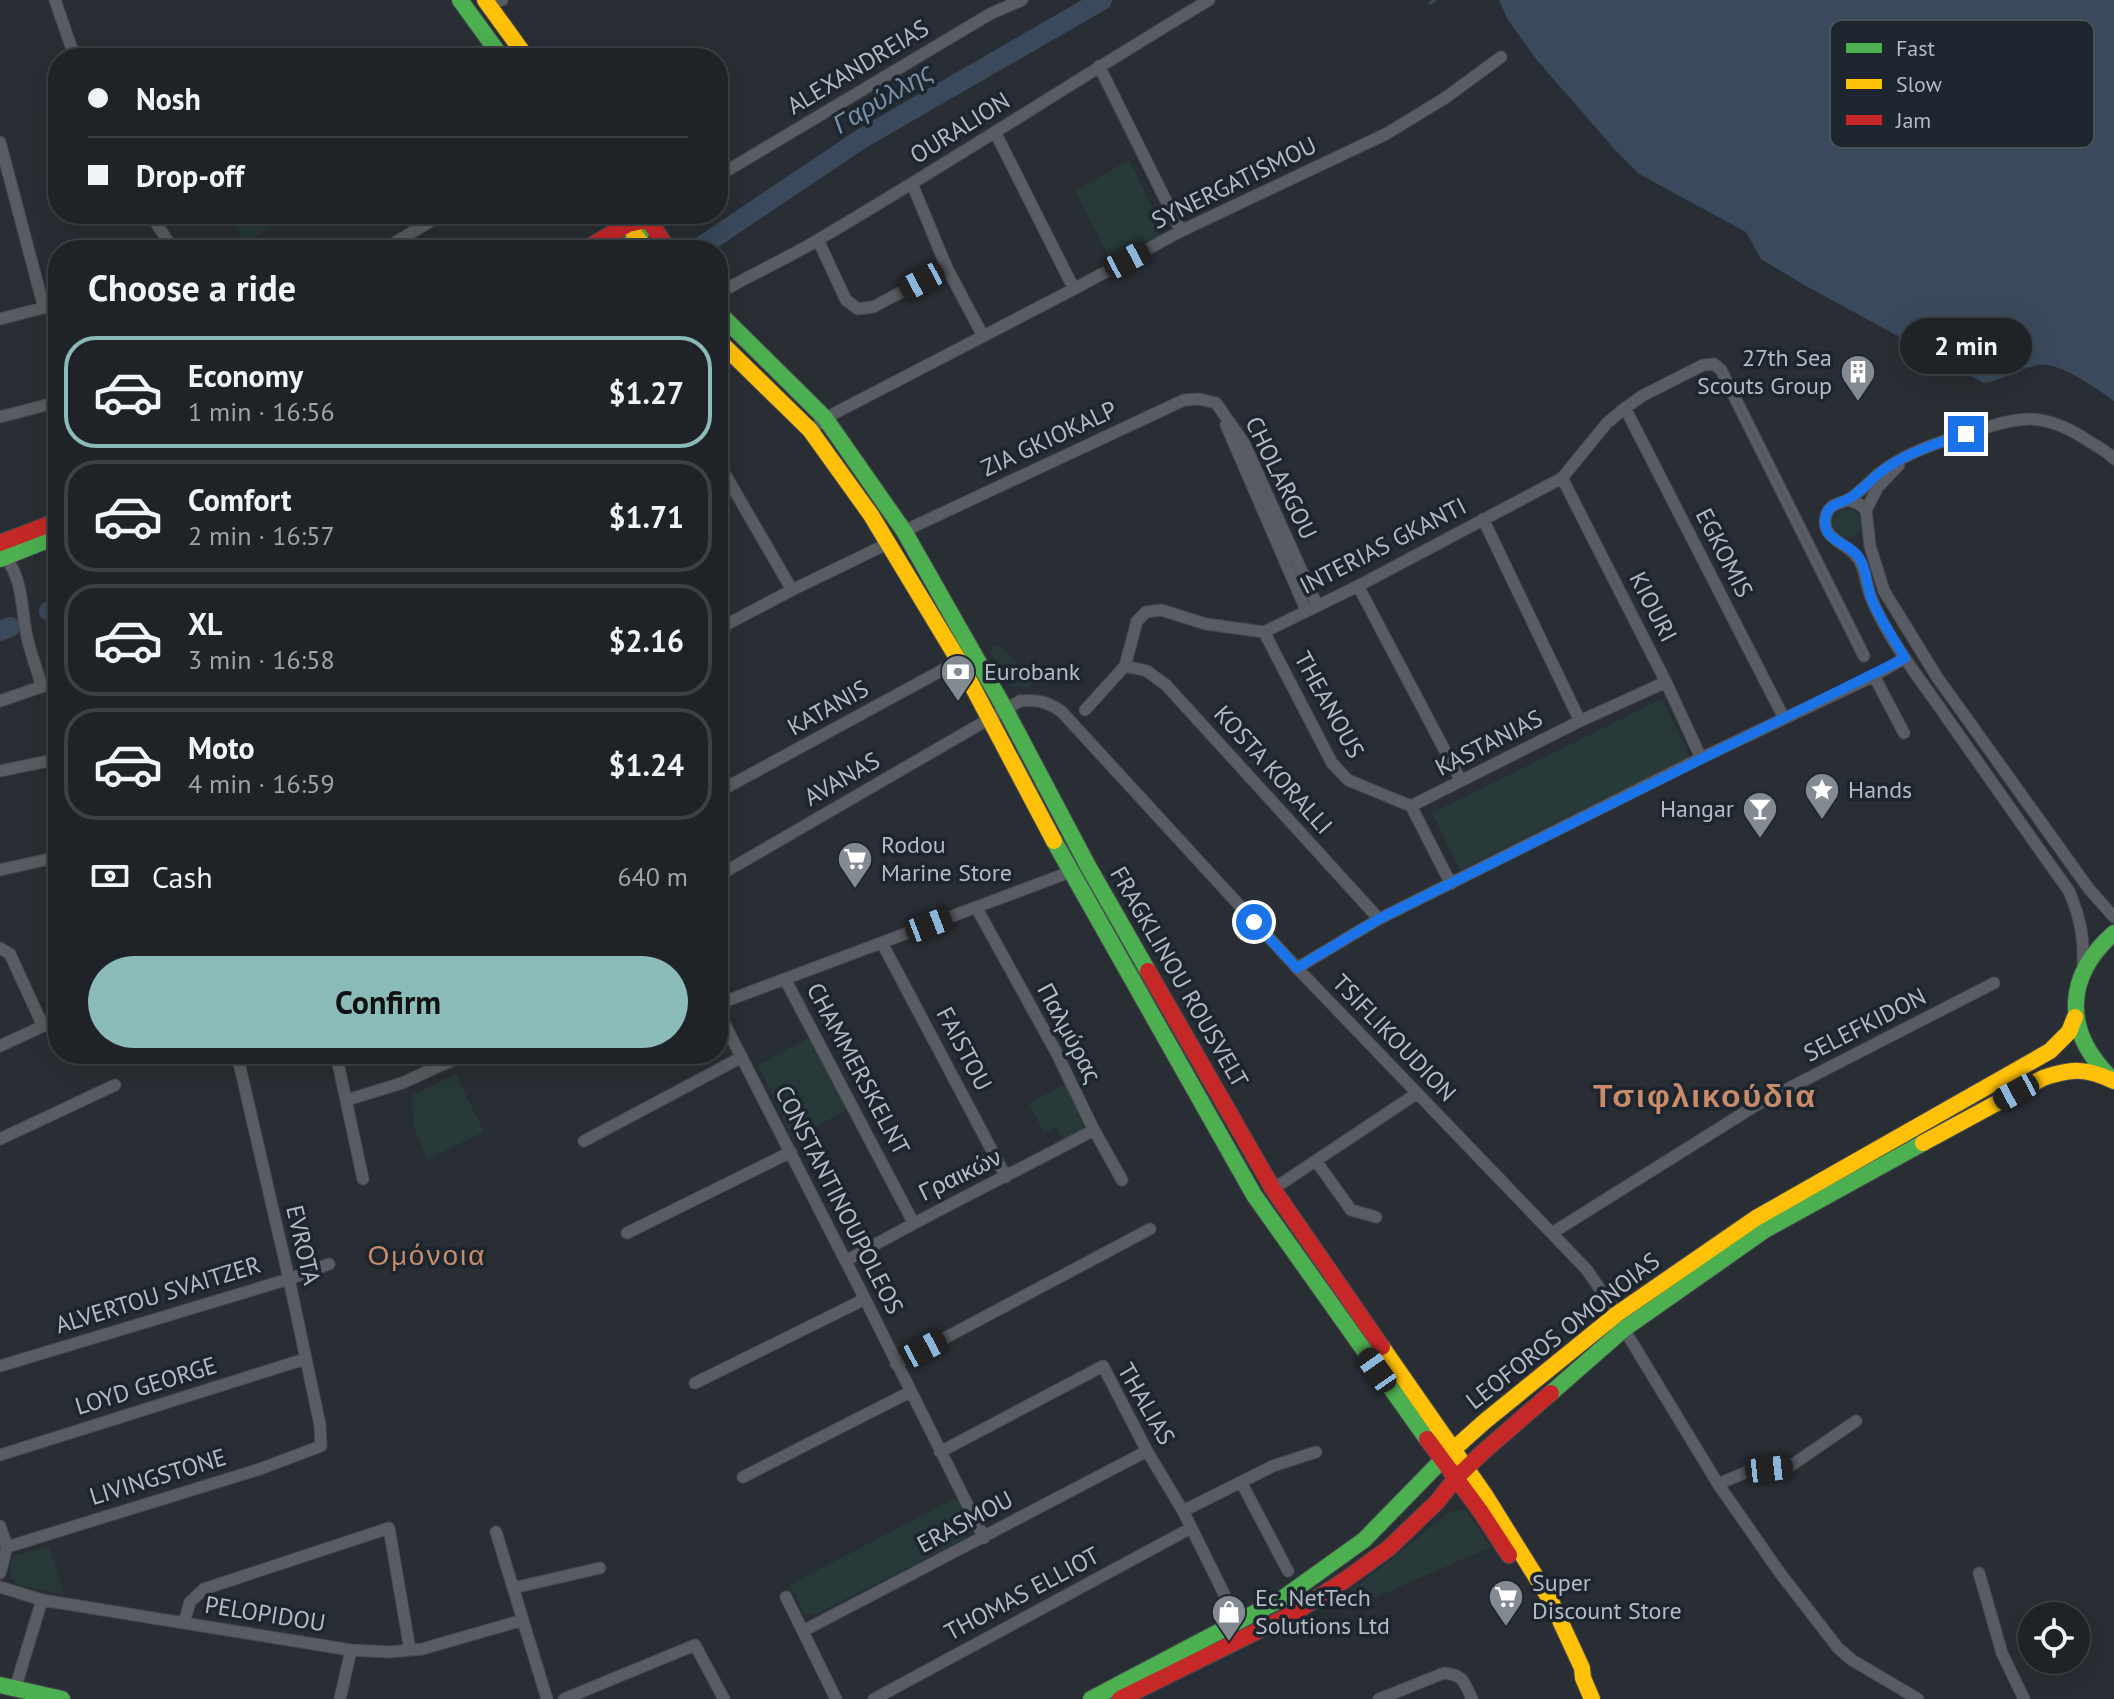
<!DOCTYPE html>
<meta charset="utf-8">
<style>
:root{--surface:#1f2227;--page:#272a2f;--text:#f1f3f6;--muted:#a1a4a7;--line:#3c3f44;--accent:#8bbbb9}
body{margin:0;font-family:"PT Sans",sans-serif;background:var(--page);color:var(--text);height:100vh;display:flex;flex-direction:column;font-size:30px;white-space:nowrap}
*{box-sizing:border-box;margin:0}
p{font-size:26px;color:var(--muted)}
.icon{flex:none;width:44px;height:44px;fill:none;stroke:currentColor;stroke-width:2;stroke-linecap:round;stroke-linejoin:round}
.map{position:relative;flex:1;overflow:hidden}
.side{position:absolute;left:48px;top:240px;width:680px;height:824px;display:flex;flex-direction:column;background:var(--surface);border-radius:32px;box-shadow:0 8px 32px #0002,0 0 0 2px var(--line)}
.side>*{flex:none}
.guide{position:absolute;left:48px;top:48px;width:680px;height:176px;border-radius:32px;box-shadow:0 8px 32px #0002,0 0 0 2px var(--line);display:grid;align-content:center;height:176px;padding:0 40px;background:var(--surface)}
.fabs{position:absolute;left:2018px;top:1602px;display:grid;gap:16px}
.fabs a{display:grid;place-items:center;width:72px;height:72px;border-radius:50%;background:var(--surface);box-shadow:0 8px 32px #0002,0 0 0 2px var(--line);font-size:40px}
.end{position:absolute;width:36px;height:36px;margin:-18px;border:10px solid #1a73e8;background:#fff;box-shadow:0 0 0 4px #fff}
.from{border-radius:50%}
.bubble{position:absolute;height:56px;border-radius:28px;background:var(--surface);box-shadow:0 8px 32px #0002,0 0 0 2px var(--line);font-size:26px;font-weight:700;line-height:56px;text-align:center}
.car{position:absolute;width:24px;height:48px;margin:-24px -12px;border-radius:10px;box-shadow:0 0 6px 2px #0007;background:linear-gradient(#222 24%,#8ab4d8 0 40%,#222 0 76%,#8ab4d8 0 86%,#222 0)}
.guide b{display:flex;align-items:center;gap:28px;height:76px;font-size:30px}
.guide b+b{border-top:2px solid var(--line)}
.guide i{width:20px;height:20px;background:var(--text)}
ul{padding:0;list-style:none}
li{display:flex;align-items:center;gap:24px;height:112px;margin:0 16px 12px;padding:0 24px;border:4px solid var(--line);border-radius:32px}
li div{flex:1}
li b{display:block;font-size:30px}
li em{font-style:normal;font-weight:700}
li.on{border-color:var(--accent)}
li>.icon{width:72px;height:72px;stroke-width:1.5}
h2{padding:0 40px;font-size:36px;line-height:96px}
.pay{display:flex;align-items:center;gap:20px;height:88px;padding:0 40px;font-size:30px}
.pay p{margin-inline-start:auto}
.action{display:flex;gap:16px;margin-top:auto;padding:16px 40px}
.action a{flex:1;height:92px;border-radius:48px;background:var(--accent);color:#111;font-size:32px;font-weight:700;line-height:92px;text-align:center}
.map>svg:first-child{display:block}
.green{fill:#273939}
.water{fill:#3a4a5c}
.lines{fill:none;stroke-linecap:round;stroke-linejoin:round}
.stream{stroke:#3a4a5c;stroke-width:3}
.river{stroke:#3a4a5c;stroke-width:20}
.street-casing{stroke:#474a4f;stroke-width:13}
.fast-casing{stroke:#474a4f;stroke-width:18}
.slow-casing{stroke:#474a4f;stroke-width:18}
.jam-casing{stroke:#474a4f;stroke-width:18}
.street{stroke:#595c62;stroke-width:11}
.fast{stroke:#4caf50;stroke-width:16}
.slow{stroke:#ffc107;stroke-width:16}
.jam{stroke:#c62828;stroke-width:16}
.route{stroke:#1a73e8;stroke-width:10}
.labels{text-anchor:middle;stroke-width:7;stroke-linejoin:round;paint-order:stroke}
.street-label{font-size:24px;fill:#b3bbc5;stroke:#1d252e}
.poi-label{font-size:24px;fill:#b3bbc5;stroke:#1d252e;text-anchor:start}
.water-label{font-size:26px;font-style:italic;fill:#778ea5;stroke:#1d252e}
.quarter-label{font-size:28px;letter-spacing:2px;fill:#c88c6b;stroke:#1d252e}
.district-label{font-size:32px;font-weight:bold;letter-spacing:2px;fill:#c88c6b;stroke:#1d252e}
.key{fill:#1d252e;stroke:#4a525b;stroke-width:2}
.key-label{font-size:22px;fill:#b3bbc5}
</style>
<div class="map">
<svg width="2114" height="1699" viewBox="0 0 2114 1699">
<rect width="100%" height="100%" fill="#292e34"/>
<path class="green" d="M1129,160l31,64 -3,12 -47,23 -35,-68z
M240,214h54l1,1 -52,28 -12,-25z
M1833 523a14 14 0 1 1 28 0a14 14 0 1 1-28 0Z
M994,646h6l29,29 3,7 -3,5h-19l-18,-31 -1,-4z
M1662,699l28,58 -230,113 -28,-57z
M811,1037l38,71 -56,32 -35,-75z
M456,1074l28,58 -57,27 -14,-35 -1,-29z
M1068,1083l17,38 -3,12 -19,9 -7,-15 -12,6 -15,-30z
M957,1497l13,26 -4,15 -150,76 -11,1 -15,-30z
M1457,1511h9l25,36 -115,50 -31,10 -5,-10 29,-20 79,-64z
M49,1546l15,48 -44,-8c-11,-7 -14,-20 -6,-30z"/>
<path class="water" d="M1499,0h615v401c-15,-11 -56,-40 -75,-36 -19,3 -36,15 -55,18l-178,-97 -45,-27 -15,-27 -107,-58 -21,-21 -82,-94 -28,-39z"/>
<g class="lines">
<path class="stream" d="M1430,3l5,-3"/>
<path class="river" d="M696,250l165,-111 241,-139
M49,611l9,-3
M0,631l10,-4"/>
<defs>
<path id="street" d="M55,0l20,58
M489,5l13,-5
M1099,66l82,165
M995,132l79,157
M0,142l44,166
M718,176l272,-162 32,-14
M912,184l35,84 36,68
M150,214l24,36
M818,240l28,60 12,9 15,-2 74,-39
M382,250l61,-36
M730,287c30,-17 62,-31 91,-49 131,-77 258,-160 388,-238
M0,319l58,-15
M1216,403l28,40 73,162
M1625,408l159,310
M0,417l58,-15
M1226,425l80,185
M810,430l25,-17 239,-124 107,-58 205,-97 59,-36 56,-41
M718,462l74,128
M1562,478l104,204 35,76
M1848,500l11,4 7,6 4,36 14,45 53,86 152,212 25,28
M1866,510l12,-23 21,-22
M1483,519l97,202
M904,531l280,-131 15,-1 17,4
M5,557c19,23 16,53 22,80 4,17 10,33 15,50
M1358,586l103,195
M718,629l74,-39 97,-47
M1264,632l68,131 16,17 63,26
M1125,666l22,5 19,14 213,234
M1874,676l30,57
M0,701l58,-20
M1085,710l40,-44 12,-45 9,-9 15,-2 45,14 58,8 94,-46 204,-108 45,-55 18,-15 17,-12 61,-31 11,-1 7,6 143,286
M0,771l58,-12
M718,792l241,-131
M0,870l58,-13
M718,876l302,-175c17,-2 27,1 41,10l236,257 290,302 30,44
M1451,884l-40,-78 169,-85 86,-39
M976,907l80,145 38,78 28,50
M882,943l124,234
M0,948l10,6 33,72
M2083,967c1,-30 -2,-47 -14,-76 -41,-57 -81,-115 -122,-173 -26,-38 -57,-75 -75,-118 -5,-11 -6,-23 -10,-34 -8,-24 -43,-24 -36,-50 4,-14 13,-11 23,-17 11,-6 21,-19 32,-27 23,-18 54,-29 82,-37 50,-16 74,-27 121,3 10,7 22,12 30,21
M1297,968l82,-49 322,-161 173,-82 31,-18
M785,979l128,243
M718,1004l352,-132
M718,1011l147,288 119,239
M0,1046l58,-27
M336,1054l27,125
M347,1100l55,-17 64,-29
M0,1139l115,-54
M584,1141l158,-84
M1316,1161l35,49 25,7
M1273,1189l143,-95
M627,1233l164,-81
M1552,1233l206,-129 236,-121
M846,1261c81,-47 166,-87 248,-131
M1624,1329l94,155 62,89 58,75 14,12 66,39
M896,1364l254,-135
M0,1366l289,-87 40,-15
M695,1383l170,-84
M940,1452l163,-86 44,85 36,60 55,111
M0,1455l305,-96
M743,1477l167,-85
M1241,1482l47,89
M1718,1484l31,-13 40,-4 67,-46
M1183,1511l90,-45 43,-14
M0,1526l7,21 -7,26
M496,1532l51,167
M7,1547l253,-78 61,-23 -1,-21 -31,-146 -52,-225
M1979,1573l23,80 22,46
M0,1587l42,13 309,50 38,2 33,-3 101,-29
M513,1588l87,-20
M786,1597l50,102
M184,1623l6,-21 14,-13 185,-61 21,122
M803,1631l344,-180
M15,1689l27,-89
M340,1699l11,-49
M564,1699l131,-54 29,54
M874,1699l317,-171
M1379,1699l65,-26c20,2 20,9 28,26"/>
<path id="fast" d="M460,0l42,58
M618,250l20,-11 10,-19
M718,312l107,106 79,113 101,178 83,157 60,105
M0,559l58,-23
M1054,841l200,354 173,244
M2107,1074c-44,-46 -41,-99 7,-141
M1551,1393l73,-64 141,-99 158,-87
M0,1685l62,14
M1091,1699l192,-101 81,-58 82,-84"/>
<path id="slow" d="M485,0l42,58
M620,214l26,36
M718,340l92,90 61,85 88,146 95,180
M1923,1143l120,-65c29,-10 43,-10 71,3
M1382,1347l103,148 66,106 31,67 1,10 9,21
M1446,1456l38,-34 133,-108 139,-96 294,-167 19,-19 6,-15"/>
<path id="jam" d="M644,214l25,36
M584,250l44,-26 20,-4
M0,543l58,-22
M1148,971l125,218 109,158
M1427,1439l54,73 28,43
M1120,1699l174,-86 51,-33 44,-32 48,-46 19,-24 27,-26 68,-59"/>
</defs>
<use href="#street" class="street-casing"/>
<use href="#fast" class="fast-casing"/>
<use href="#slow" class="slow-casing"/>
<use href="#jam" class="jam-casing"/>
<use href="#street" class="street"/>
<use href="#fast" class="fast"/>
<use href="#slow" class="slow"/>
<use href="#jam" class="jam"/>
</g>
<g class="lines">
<path class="route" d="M1254,922l43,46 82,-49 526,-261c-11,-19 -24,-37 -33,-58 -5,-13 -5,-29 -12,-41 -9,-16 -36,-17 -35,-38 1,-18 14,-16 25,-23 12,-7 21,-19 32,-27 24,-18 55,-28 84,-37"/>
</g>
<defs>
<symbol id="building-pin" viewBox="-11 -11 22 30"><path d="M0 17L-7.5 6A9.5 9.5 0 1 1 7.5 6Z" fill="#838a92" stroke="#1d252e"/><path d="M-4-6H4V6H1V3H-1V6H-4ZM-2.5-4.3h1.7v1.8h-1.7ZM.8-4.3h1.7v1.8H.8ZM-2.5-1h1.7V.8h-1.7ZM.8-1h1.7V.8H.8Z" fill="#fff"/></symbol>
<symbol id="bank-pin" viewBox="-11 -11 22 30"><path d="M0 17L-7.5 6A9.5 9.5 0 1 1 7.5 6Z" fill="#838a92" stroke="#1d252e"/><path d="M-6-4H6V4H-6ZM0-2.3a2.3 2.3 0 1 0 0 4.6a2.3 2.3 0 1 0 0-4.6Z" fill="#fff"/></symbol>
<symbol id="sight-pin" viewBox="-11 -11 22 30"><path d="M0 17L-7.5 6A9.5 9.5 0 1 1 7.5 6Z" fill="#838a92" stroke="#1d252e"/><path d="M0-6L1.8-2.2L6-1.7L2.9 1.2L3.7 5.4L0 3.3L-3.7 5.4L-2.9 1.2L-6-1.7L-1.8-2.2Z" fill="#fff"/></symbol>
<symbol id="bar-pin" viewBox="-11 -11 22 30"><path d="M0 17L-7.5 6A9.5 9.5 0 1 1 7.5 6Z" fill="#838a92" stroke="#1d252e"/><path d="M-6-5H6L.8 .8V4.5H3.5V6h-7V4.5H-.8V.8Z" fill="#fff"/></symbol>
<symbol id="supermarket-pin" viewBox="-11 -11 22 30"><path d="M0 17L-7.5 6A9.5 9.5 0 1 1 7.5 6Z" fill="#838a92" stroke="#1d252e"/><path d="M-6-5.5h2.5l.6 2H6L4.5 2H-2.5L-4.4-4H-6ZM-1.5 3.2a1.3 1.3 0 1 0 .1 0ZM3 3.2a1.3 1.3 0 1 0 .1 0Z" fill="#fff"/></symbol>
<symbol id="shop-pin" viewBox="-11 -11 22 30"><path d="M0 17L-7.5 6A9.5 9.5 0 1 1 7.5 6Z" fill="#838a92" stroke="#1d252e"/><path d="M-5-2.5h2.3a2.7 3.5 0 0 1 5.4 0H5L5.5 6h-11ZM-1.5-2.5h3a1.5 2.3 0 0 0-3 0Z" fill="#fff"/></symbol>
</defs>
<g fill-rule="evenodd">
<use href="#building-pin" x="1838" y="352" width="40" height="54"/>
<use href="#bank-pin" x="938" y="652" width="40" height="54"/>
<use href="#sight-pin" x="1802" y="770" width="40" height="54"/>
<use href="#bar-pin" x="1740" y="789" width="40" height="54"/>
<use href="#supermarket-pin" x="835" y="839" width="40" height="54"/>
<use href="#supermarket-pin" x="1486" y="1577" width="40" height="54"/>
<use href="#shop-pin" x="1209" y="1592" width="40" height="54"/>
</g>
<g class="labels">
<g class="street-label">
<text transform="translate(858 67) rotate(-31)" y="8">ALEXANDREIAS</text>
<text transform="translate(960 128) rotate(-32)" y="8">OURALION</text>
<text transform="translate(1234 183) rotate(-26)" y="8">SYNERGATISMOU</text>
<text transform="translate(1049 439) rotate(-25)" y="8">ZIA GKIOKALP</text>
<text transform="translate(1281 478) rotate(64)" y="8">CHOLARGOU</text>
<text transform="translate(1383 546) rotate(-27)" y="8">INTERIAS GKANTI</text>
<text transform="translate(1724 553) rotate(63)" y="8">EGKOMIS</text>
<text transform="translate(1653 607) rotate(63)" y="8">KIOURI</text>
<text transform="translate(1329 705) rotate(61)" y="8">THEANOUS</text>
<text transform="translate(828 708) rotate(-29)" y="8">KATANIS</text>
<text transform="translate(1489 743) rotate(-27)" y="8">KASTANIAS</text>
<text transform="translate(1273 770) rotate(48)" y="8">KOSTA KORALLI</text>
<text transform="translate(842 779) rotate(-30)" y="8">AVANAS</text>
<text transform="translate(1179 977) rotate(60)" y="8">FRAGKLINOU ROUSVELT</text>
<text transform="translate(1865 1025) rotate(-27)" y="8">SELEFKIDON</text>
<text transform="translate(1069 1033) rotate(62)" y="8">Παλμύρας</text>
<text transform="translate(1394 1038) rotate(46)" y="8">TSIFLIKOUDION</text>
<text transform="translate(964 1049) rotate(62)" y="8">FAISTOU</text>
<text transform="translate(858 1069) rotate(62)" y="8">CHAMMERSKELNT</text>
<text transform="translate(960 1175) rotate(-26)" y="8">Γραικών</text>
<text transform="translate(839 1200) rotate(63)" y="8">CONSTANTINOUPOLEOS</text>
<text transform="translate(303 1245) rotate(77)" y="8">EVROTA</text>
<text transform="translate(158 1295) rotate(-17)" y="8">ALVERTOU SVAITZER</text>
<text transform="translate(1563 1331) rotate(-38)" y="8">LEOFOROS OMONOIAS</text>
<text transform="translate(146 1386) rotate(-17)" y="8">LOYD GEORGE</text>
<text transform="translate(1146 1404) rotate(60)" y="8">THALIAS</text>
<text transform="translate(158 1477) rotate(-17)" y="8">LIVINGSTONE</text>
<text transform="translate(965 1522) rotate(-28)" y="8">ERASMOU</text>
<text transform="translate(1022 1594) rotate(-28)" y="8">THOMAS ELLIOT</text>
<text transform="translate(265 1614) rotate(9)" y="8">PELOPIDOU</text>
</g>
<g class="poi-label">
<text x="1832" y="366" text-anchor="end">27th Sea<tspan x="1832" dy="28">Scouts Group</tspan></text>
<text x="984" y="680">Eurobank</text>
<text x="1848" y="798">Hands</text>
<text x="1734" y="817" text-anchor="end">Hangar</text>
<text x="881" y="853">Rodou<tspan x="881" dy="28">Marine Store</tspan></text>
<text x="1532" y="1591">Super<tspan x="1532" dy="28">Discount Store</tspan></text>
<text x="1255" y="1606">Ec. NetTech<tspan x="1255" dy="28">Solutions Ltd</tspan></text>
</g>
<g class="water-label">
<text transform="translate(883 98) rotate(-31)" y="9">Γαρύλλης</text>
</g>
<g class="quarter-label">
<text x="427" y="1265">Ομόνοια</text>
</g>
<g class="district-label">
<text x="1705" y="1107">Τσιφλικούδια</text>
</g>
</g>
<rect x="1830" y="20" width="264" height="128" rx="12" class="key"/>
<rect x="1846" y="43" width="36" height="10" fill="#4caf50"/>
<rect x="1846" y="79" width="36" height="10" fill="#ffc107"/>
<rect x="1846" y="115" width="36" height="10" fill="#c62828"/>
<g class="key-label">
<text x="1896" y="56">Fast</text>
<text x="1896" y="92">Slow</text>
<text x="1896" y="128">Jam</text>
</g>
</svg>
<div class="fabs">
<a><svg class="icon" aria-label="locate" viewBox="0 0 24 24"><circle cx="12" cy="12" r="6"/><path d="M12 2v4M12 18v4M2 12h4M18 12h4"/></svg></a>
</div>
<i class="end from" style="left:1254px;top:922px"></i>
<i class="end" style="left:1966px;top:434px"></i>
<div class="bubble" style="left:1900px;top:318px;width:132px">2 min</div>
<i class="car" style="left:1127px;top:260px;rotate:62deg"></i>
<i class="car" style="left:922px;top:281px;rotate:242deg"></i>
<i class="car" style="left:929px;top:925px;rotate:69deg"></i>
<i class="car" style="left:2016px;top:1092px;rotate:242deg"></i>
<i class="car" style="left:924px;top:1349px;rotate:62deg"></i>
<i class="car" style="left:1377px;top:1370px;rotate:325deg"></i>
<i class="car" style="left:1769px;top:1469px;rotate:84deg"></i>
<div class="guide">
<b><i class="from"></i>Nosh</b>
<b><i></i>Drop-off</b>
</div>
<section class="side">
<h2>Choose a ride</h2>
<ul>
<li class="on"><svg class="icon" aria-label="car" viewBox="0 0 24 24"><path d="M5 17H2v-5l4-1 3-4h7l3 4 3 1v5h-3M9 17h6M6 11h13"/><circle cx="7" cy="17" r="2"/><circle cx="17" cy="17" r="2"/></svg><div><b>Economy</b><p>1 min · 16:56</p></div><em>$1.27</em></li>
<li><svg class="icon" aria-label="car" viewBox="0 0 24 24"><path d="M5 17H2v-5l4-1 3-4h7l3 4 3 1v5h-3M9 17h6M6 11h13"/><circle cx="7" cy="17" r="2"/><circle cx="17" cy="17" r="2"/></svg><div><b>Comfort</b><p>2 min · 16:57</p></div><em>$1.71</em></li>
<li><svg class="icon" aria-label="car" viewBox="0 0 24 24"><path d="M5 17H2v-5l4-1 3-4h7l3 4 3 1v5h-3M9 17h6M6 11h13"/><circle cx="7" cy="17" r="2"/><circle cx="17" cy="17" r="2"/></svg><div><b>XL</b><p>3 min · 16:58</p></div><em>$2.16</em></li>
<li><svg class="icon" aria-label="car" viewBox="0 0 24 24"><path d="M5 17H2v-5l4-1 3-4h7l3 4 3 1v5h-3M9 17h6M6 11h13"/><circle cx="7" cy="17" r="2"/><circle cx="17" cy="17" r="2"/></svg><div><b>Moto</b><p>4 min · 16:59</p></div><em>$1.24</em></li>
</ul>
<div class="pay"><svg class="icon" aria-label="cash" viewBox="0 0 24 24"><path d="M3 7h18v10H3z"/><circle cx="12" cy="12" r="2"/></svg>Cash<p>640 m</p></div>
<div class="action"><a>Confirm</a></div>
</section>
</div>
